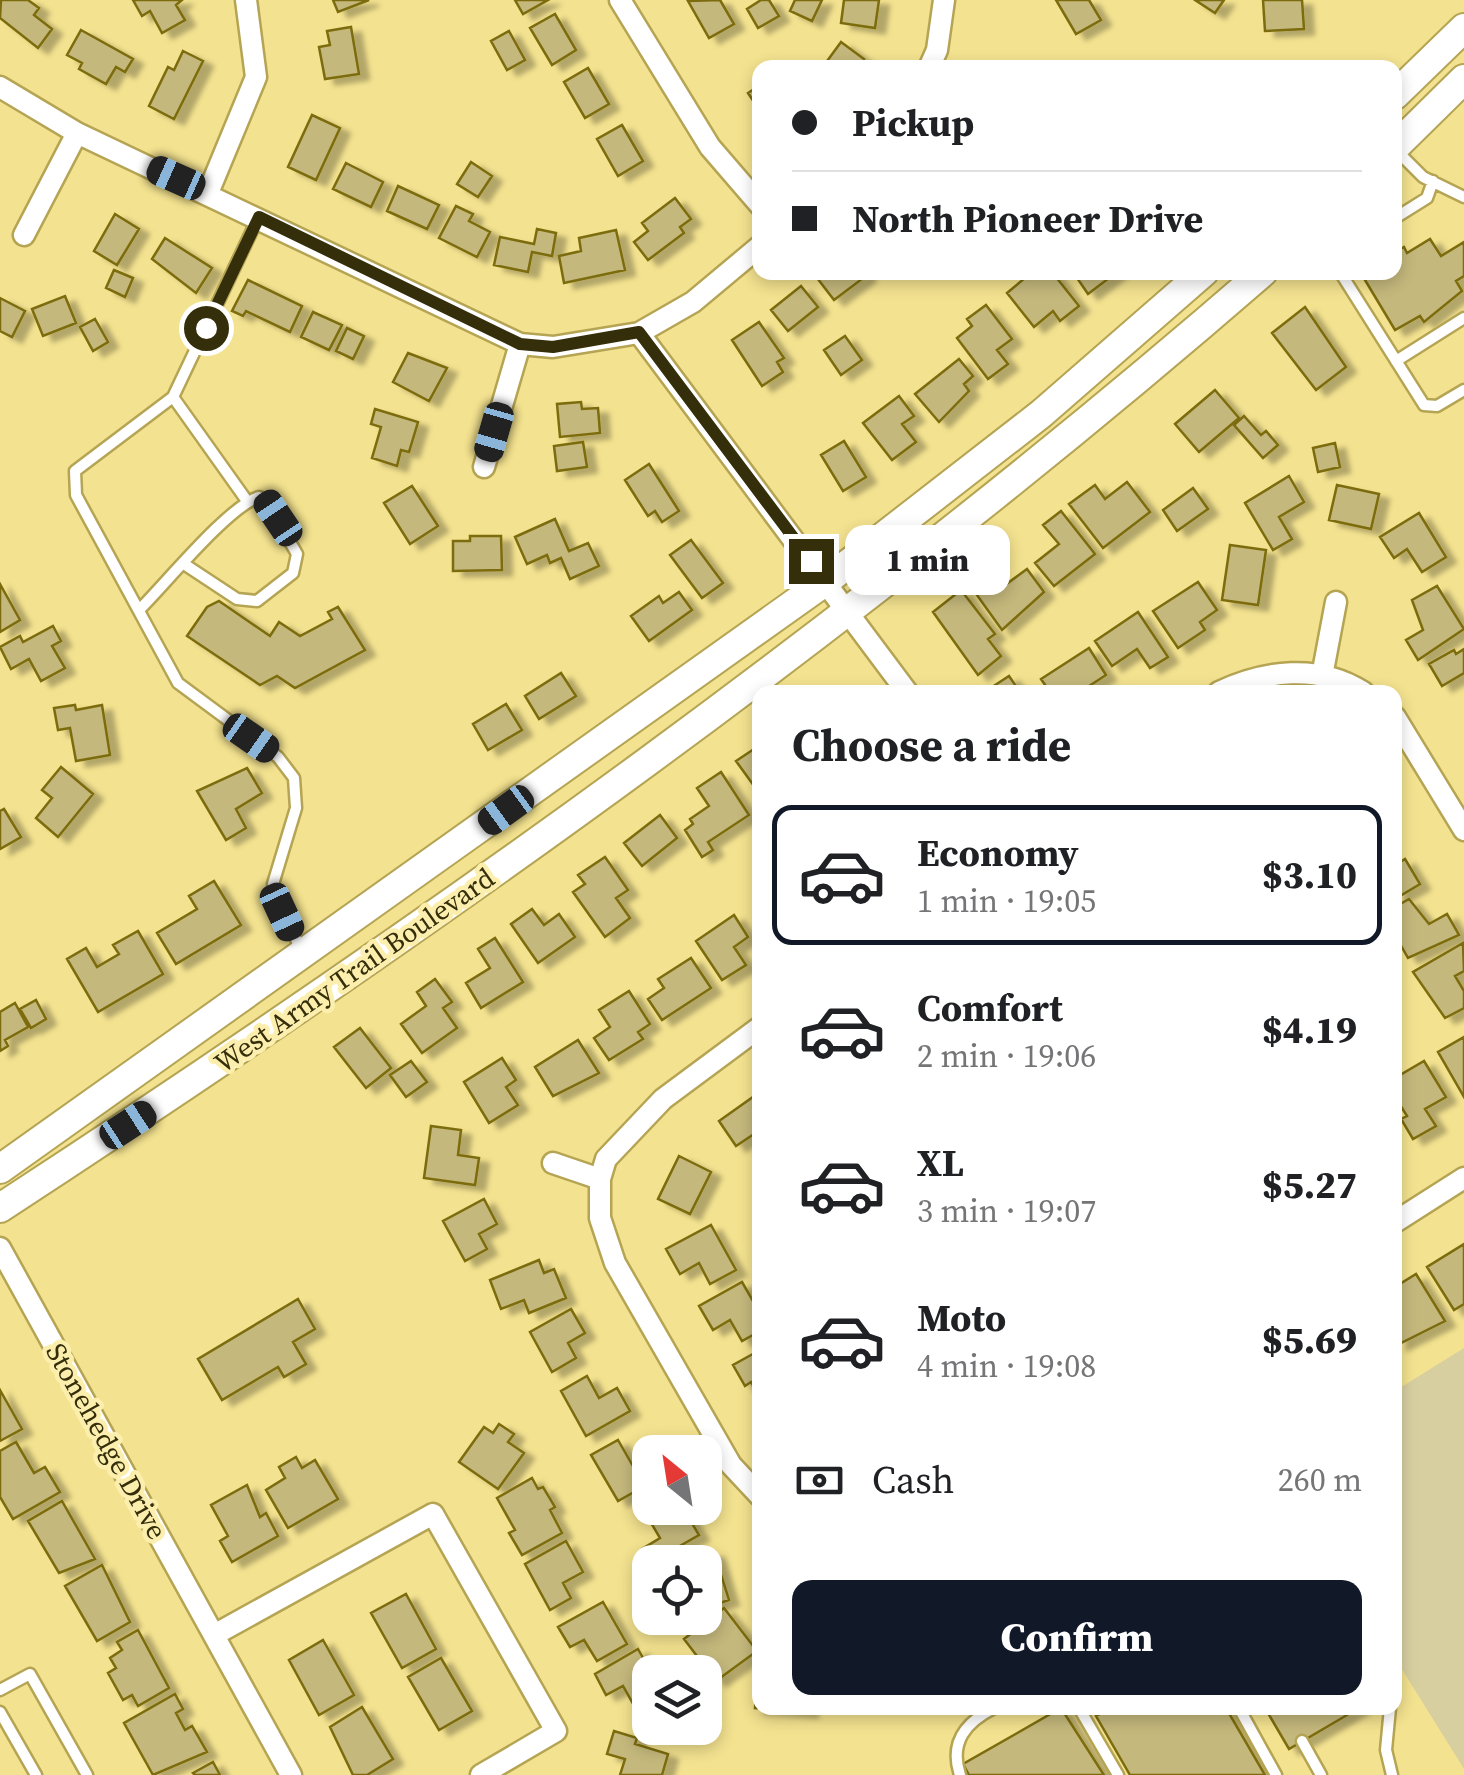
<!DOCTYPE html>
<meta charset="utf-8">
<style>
:root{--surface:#fff;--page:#f6f6f6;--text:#202124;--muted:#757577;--line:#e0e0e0;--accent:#111827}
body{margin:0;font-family:"Source Serif 4",serif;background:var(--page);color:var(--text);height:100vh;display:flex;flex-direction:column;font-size:38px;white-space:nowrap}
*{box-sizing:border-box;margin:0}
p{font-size:32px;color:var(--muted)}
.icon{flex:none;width:55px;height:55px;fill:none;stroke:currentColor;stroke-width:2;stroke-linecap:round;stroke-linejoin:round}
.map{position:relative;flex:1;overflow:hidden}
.details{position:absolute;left:752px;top:685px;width:650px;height:1030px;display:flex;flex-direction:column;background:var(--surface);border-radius:20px;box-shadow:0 5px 15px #0003}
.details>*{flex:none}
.banner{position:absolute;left:752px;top:60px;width:650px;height:220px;border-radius:20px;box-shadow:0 5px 15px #0003;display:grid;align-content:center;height:220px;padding:0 40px;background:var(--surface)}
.needle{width:65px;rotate:330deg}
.buttons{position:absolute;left:632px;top:1435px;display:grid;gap:20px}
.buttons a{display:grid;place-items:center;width:90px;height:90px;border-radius:20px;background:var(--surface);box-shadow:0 5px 15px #0003;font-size:50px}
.end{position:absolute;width:45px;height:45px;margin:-22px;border:12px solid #352e0b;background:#fff;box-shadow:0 0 0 5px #fff}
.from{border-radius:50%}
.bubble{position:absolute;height:70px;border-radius:20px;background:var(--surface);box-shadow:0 5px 15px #0003;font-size:32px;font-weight:800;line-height:70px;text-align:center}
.car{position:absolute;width:30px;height:60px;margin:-30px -15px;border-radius:12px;box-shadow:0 0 8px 2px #0007;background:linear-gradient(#222 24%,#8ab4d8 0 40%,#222 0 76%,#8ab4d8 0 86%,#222 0)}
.banner b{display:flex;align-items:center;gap:35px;height:95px;font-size:38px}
.banner b+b{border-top:2px solid var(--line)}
.banner i{width:25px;height:25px;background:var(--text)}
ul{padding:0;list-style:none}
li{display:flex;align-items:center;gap:30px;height:140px;margin:0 20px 15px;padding:0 20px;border:5px solid transparent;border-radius:20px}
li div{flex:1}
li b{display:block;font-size:38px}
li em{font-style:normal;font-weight:800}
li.current{border-color:var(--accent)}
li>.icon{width:90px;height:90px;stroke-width:1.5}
h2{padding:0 40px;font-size:45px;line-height:120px}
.pay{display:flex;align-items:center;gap:25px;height:110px;padding:0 40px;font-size:38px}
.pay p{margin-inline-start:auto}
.cta{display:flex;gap:20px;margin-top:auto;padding:20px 40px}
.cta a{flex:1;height:115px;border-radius:20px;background:var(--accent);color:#fff;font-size:40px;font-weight:800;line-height:115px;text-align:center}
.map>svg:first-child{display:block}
.green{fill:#d8cfa1}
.building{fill:#c4b87b;stroke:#7c6c0e;stroke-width:2.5;filter:url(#shadow)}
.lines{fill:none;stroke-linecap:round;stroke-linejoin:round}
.lane-casing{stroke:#b5a453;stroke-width:15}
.street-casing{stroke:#b5a453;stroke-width:25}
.secondary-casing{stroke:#b5a453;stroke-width:32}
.lane{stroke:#fff;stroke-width:10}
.street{stroke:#fff;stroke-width:20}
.secondary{stroke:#fff;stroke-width:28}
.route{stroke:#352e0b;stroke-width:12}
.labels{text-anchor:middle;stroke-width:9;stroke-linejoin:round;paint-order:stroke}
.street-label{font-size:28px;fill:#352e0b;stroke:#fcefae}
</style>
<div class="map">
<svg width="1464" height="1775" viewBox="0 0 1464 1775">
<defs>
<filter id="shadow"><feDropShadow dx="10" dy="5.5" stdDeviation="2.5" flood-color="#0004"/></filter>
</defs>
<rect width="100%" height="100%" fill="#f3e28f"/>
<path class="green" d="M1464,1348v421l-69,-111v-267z"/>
<path class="building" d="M1,0h27l11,8 -5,7 18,14 -14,19 -38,-30z
M133,0h49l-6,5 9,15 -23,13 -12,-22 -8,5z
M333,0h36l-31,12z
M515,0h33l-25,14z
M720,0l14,24 -25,14 -21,-37z
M761,0h8l10,16 -21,12 -11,-19z
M795,0h27l-10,21 -22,-10z
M844,0h35l-4,28 -34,-5z
M1056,0h33l12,20 -25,14z
M1195,0h29l-9,13z
M1263,0h39l2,29 -39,2z
M555,14l21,36 -24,15 -22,-37z
M351,27l8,47 -34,5 -6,-32 11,-2 -3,-14z
M81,30l52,29 -8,13 -9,-5 -10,17 -27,-15 3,-6 -15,-8z
M509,31l16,29 -18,10 -16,-29z
M841,42l23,17 -6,9h-36z
M183,51l20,10 -29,58 -25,-13 19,-39 6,3z
M588,68l21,36 -24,14 -21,-36z
M760,85v26l-12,-18z
M312,115l28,13 -24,52 -28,-13z
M622,125l21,36 -25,15 -21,-37z
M471,162l21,14 -14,21 -21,-13z
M346,163l37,19 -12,25 -38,-18z
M398,186l41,19 -12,24 -40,-18z
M675,198l16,21 -11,8 4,6 -36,27 -14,-18 14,-11 -6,-8z
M456,206l17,8 -4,7 21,11 -13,25 -38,-19z
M115,214l24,15 -22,36 -23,-14z
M537,229l19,4 -4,23 -20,-4 -4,20 -34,-7 6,-28 34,7z
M616,230l9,40 -61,13 -5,-27 22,-5 -2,-13z
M165,238l47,30 -16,25 -44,-34z
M1430,239l11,17 23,-14v34l-8,5 6,10 -38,31 -4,-6 -25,14 -30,-50 11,-8h19v-20l9,-5 3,6z
M114,270l19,8 -8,19 -19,-9z
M864,272l2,4 -32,24 -20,-26z
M1032,272h20l27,34 -19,15 -7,-10 -19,16 -27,-34z
M1073,272h44l-29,22z
M248,280l54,26 -12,26 -44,-21 -3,5 -11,-5z
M801,286l17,21 -30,24 -17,-21z
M65,296l11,27 -33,13 -11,-27z
M0,298l25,13 -13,26 -12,-6z
M986,305l26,34 -15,11 11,14 -20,15 -31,-41 15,-12 -5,-7z
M1305,307l41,60 -30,23 -44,-57z
M313,312l29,13 -13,25 -28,-13z
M95,319l13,23 -15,9 -13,-24z
M759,322l25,36 -7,4 6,10 -21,14 -30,-46z
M347,328l17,8 -11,23 -17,-8z
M845,336l17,24 -21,15 -17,-25z
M408,353l39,15 -18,33 -36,-19z
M959,359l14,17 -9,8 5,7 -30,31 -24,-28z
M1215,390l24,28 -40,34 -24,-28z
M899,396l15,20 -12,8 14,18 -24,18 -29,-37z
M581,402l1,7 16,-1 2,25 -40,4 -3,-33z
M375,409l43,13 -9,30 -8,-2 -4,16 -25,-8 9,-31 -10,-3z
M1244,416l17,19 5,-4 12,14 -15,13 -29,-33z
M844,441l22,36 -23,14 -22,-36z
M583,442l4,25 -30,4 -3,-25z
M1335,443l5,24 -22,5 -5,-24z
M649,464l30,47 -17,11 -7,-11 -7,5 -23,-36z
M1289,476l15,26 -25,15 13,22 -19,11 -28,-47z
M1127,482l23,30 -47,36 -34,-44 26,-19 10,14z
M1337,485l42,9 -8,35 -42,-9z
M412,486l26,40 -28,18 -26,-41z
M1193,488l15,21 -31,22 -14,-21z
M1061,511l34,43 -41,32 -19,-23 24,-19 -16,-19z
M1419,513l27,44 -24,15 -15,-23 -13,9 -14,-21z
M555,519l14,32 19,-8 11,23 -29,13 -9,-21 -11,5 -3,-8 -20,9 -12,-27z
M470,536h31l1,34 -49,1v-30h17z
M691,540l32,43 -21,15 -32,-43z
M1230,545l36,5 -8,55 -36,-5z
M1027,569l17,23 -42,38 -33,-46 19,-14 13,18z
M1198,582l19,28 -17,12 5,8 -27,18 -25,-37z
M0,584l20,36 -20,12z
M1437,586l27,43 -46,31 -12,-20 17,-10 -11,-30z
M961,590l34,44 -7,5 13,17 -23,19 -45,-63z
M679,592l13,18 -43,31 -18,-25 28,-20 4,7z
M219,601l51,35 9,-14 21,14 32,-17 -4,-7 10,-5 27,43 -70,38 -18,-12 -17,9 -73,-49 20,-29z
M1138,612l30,45 -18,11 -13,-19 -25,17 -17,-25z
M53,626l8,15 -9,5 13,22 -24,13 -12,-22 -18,10 -11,-22 20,-11 3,6z
M1089,648l17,27 -26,17h-30l-9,-13z
M1464,649v24l-22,13 -13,-22 25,-14 2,4z
M561,673l15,23 -37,23 -14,-23z
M1009,676l11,16h-29l-2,-3z
M506,704l16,26 -34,20 -15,-26z
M75,705l1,5 26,-5 8,50 -34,6 -6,-33 -12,2 -4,-22z
M760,745v43l-3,2 -21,-29z
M61,767l32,27 -35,43 -22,-19 16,-20 -10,-8z
M247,768l15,25 -26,16 10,19 -20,12 -29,-49z
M721,772l28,43 -41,27 5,8 -11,7 -17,-27 8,-6 -3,-5 19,-13 -12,-18z
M4,809l17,28 -21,12v-38z
M660,815l17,23 -35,28 -18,-23z
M605,857l23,33 -12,8 14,20 -25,19 -32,-45 12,-8 -7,-9z
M1405,859l15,25 -25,15v-34z
M214,881l27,44 -65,39 -19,-31 40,-24 -8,-13z
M1409,899l20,25 18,-10 12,21 -51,23 -13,-23v-28z
M532,909l12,16 15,-11 16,23 -37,26 -27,-39z
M734,915l14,22 -14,10 12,18 -24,15 -26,-39z
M138,931l25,43 -65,38 -31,-53 19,-11 11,19 22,-13 -6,-9z
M495,938l28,44 -42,26 -15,-25 24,-15 -12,-19z
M1463,943l1,28 -9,5 9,15v17l-19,10 -32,-46z
M691,958l20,30 -49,32 -14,-21 16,-11 -6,-9z
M435,979l17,23 -9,6 14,20 -35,25 -21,-29 25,-18 -9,-14z
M629,991l21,33 -12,8 5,7 -34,21 -15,-22 16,-11 -11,-17z
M36,1000l10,19 -15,9 -11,-19z
M15,1003l13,24 -23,13 3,6 -8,5v-39z
M360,1028l31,40 -25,20 -32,-41z
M1464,1037v60l-26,-45z
M578,1040l21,33 -46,23 -18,-29z
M502,1058l14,22 -10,7 12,18 -29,18 -25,-41z
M411,1061l16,21 -21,15 -16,-22z
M1424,1061l22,36 -21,12 11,17 -23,13 -12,-20 6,-3 -12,-19v-19z
M760,1092v38l-24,16 -17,-25z
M431,1126l30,4 -3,25 21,3 -4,27 -51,-7z
M679,1156l32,16 -21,42 -32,-15z
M484,1199l13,25 -18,10 8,15 -22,12 -22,-40z
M711,1225l25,45 -26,14 -11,-21 -19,11 -14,-25z
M1464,1244v60l-10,6 -27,-43z
M539,1260l5,13 10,-4 12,29 -37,15 -5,-13 -23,9 -11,-29z
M1416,1274l29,47 -48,24 -2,-58z
M742,1282l18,31v18l-18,10 -12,-21 -17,10 -14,-24z
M298,1299l17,30 -22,13 13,22 -22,13 -6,-10 -56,33 -24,-41z
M571,1309l14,24 -17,10 8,15 -24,14 -22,-40z
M760,1350v48l-9,-16 -6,4 -12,-21z
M587,1376l12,22 18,-10 13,23 -44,25 -25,-45z
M0,1390l22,39 -22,12z
M499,1424l15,10 -6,8 16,11 -26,36 -39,-27 25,-35 9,6z
M618,1440l15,26 17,-9v26l-32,18 -27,-46z
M16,1442l18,31 11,-6 15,25 -47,27 -13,-22v-46z
M296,1457l6,11 13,-8 23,39 -50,29 -22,-38 19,-12 -6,-11z
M532,1478l6,11 5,-2 12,20 -5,3 12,23 -40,22 -13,-22 6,-3 -18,-32z
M247,1485l13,32 6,-4 12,23 -46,26 -12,-21 8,-5 -17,-31z
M62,1501l33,58 -36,14 -31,-52z
M650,1505l33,3 16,27 -49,28 -8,-14 18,-11 -17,-29z
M566,1541l17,31 -20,11 8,15 -21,12 -25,-46z
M714,1552l15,48 -24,8v-46h-26z
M102,1565l28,57 -33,19 -32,-55z
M406,1594l30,55 -34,19 -31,-55z
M603,1602l24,42 -30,17 -13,-21 -14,7 -12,-20z
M724,1608l33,43 -41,30 -32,-42z
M138,1630l31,58 -31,18 -6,-11 -9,5 -15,-27 8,-5 -6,-10 12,-8 -5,-8z
M323,1640l31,55 -35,20 -30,-55z
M638,1649l13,23 -1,29 -14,8 -13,-23 -17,9 -11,-21z
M759,1657l1,51h48v4l-53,-4z
M441,1658l31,53 -33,19 -31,-53z
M175,1694l8,15 -7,4 9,17 7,-4 15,26 -54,23 -29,-52z
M362,1707l31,52 -26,16h-14l-23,-48z
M1061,1708l43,67h-135l-6,-11z
M1111,1708h115l39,67h-135l-34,-59z
M1265,1708h94l-70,41z
M614,1731l23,7 -2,6 33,10 -6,21h-42l5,-16 -18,-5z
M213,1762l7,13h-25l-2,-2z"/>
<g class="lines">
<defs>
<path id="lane" d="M1396,150l27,27 41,20
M258,218l-85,179 -98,74 1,24 102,188 100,74 16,21 2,30 -23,76 28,67
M1395,218l32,-20 6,-17
M1340,272l84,133 13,1 27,-16
M1396,361l68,-43
M173,397l74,104
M141,608c26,-26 88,-102 118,-111l7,3 31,54 -4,19 -36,28 -20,-2 -53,-35
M0,1690l30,-16 57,101
M1079,1708l39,67
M1239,1708l37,67
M1390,1708l-4,42 6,25
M0,1712l36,63
M1302,1741l19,34
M960,1775c-11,-33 6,-53 34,-67"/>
<path id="street" d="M620,0l90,147 50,58
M929,68l8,-18 7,-50
M0,87l77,46 443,211 33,3 86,-14 268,359
M208,193l48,-116 -10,-77
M24,235l53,-102
M639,333l54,-31 67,-56
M484,467l36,-123
M1322,676l14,-74
M1219,692c45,-21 99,-29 144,0
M1395,717l69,113
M760,1027l-97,72 -57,60 -6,20v39l15,45 116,202 29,31
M553,1163l47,16
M1395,1222l69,-44
M0,1248l291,527
M214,1635l219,-121 123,217 -75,44"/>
<path id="secondary" d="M1395,95l69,-67
M1395,147l69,-68
M0,1169l826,-588 215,-167 163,-142
M0,1208c438,-286 867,-592 1263,-936"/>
</defs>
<use href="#lane" class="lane-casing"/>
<use href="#street" class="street-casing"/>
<use href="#secondary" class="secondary-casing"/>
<use href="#lane" class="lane"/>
<use href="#street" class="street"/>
<use href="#secondary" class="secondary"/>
</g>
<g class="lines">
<path class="route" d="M206,328l53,-111 261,127 33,3 86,-15 172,229"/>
</g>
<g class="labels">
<g class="street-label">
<text transform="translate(354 970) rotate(-35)" y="10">West Army Trail Boulevard</text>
<text transform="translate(107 1441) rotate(61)" y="10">Stonehedge Drive</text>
</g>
</g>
</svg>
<div class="buttons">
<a><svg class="needle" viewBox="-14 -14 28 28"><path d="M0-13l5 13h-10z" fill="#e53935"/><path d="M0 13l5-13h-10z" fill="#757577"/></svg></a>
<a><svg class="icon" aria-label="locate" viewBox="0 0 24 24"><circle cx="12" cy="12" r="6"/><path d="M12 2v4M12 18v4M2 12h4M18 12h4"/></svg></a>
<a><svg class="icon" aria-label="layers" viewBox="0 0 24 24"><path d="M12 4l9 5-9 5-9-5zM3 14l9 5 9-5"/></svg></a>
</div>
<i class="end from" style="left:206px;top:328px"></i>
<i class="end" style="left:811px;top:561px"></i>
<div class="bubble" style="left:845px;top:525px;width:165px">1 min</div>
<i class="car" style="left:176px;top:178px;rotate:294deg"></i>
<i class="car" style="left:494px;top:432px;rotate:196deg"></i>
<i class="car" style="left:278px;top:518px;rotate:326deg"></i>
<i class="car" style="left:251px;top:738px;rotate:125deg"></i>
<i class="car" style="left:506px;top:810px;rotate:234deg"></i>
<i class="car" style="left:282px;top:912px;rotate:155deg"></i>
<i class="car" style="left:128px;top:1125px;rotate:57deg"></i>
<div class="banner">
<b><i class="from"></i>Pickup</b>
<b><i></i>North Pioneer Drive</b>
</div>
<section class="details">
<h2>Choose a ride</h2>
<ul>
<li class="current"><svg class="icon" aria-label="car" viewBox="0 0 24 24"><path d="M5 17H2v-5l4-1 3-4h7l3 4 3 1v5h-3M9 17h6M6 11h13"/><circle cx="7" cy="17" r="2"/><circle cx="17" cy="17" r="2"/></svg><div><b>Economy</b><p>1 min · 19:05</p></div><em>$3.10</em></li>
<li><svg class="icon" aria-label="car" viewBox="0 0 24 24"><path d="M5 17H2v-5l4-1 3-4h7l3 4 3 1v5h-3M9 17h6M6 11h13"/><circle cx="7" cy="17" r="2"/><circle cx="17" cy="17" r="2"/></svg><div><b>Comfort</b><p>2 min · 19:06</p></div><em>$4.19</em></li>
<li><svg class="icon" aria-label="car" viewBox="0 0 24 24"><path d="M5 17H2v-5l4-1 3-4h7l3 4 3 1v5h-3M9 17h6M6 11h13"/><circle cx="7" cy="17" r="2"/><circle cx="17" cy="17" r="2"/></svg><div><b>XL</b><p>3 min · 19:07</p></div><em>$5.27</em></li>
<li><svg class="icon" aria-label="car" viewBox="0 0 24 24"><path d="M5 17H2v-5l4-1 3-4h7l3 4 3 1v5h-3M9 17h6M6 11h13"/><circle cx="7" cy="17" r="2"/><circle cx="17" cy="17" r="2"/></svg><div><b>Moto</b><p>4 min · 19:08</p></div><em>$5.69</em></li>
</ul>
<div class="pay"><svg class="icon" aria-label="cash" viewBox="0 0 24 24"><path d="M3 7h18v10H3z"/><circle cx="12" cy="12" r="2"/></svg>Cash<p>260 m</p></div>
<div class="cta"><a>Confirm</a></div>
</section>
</div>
